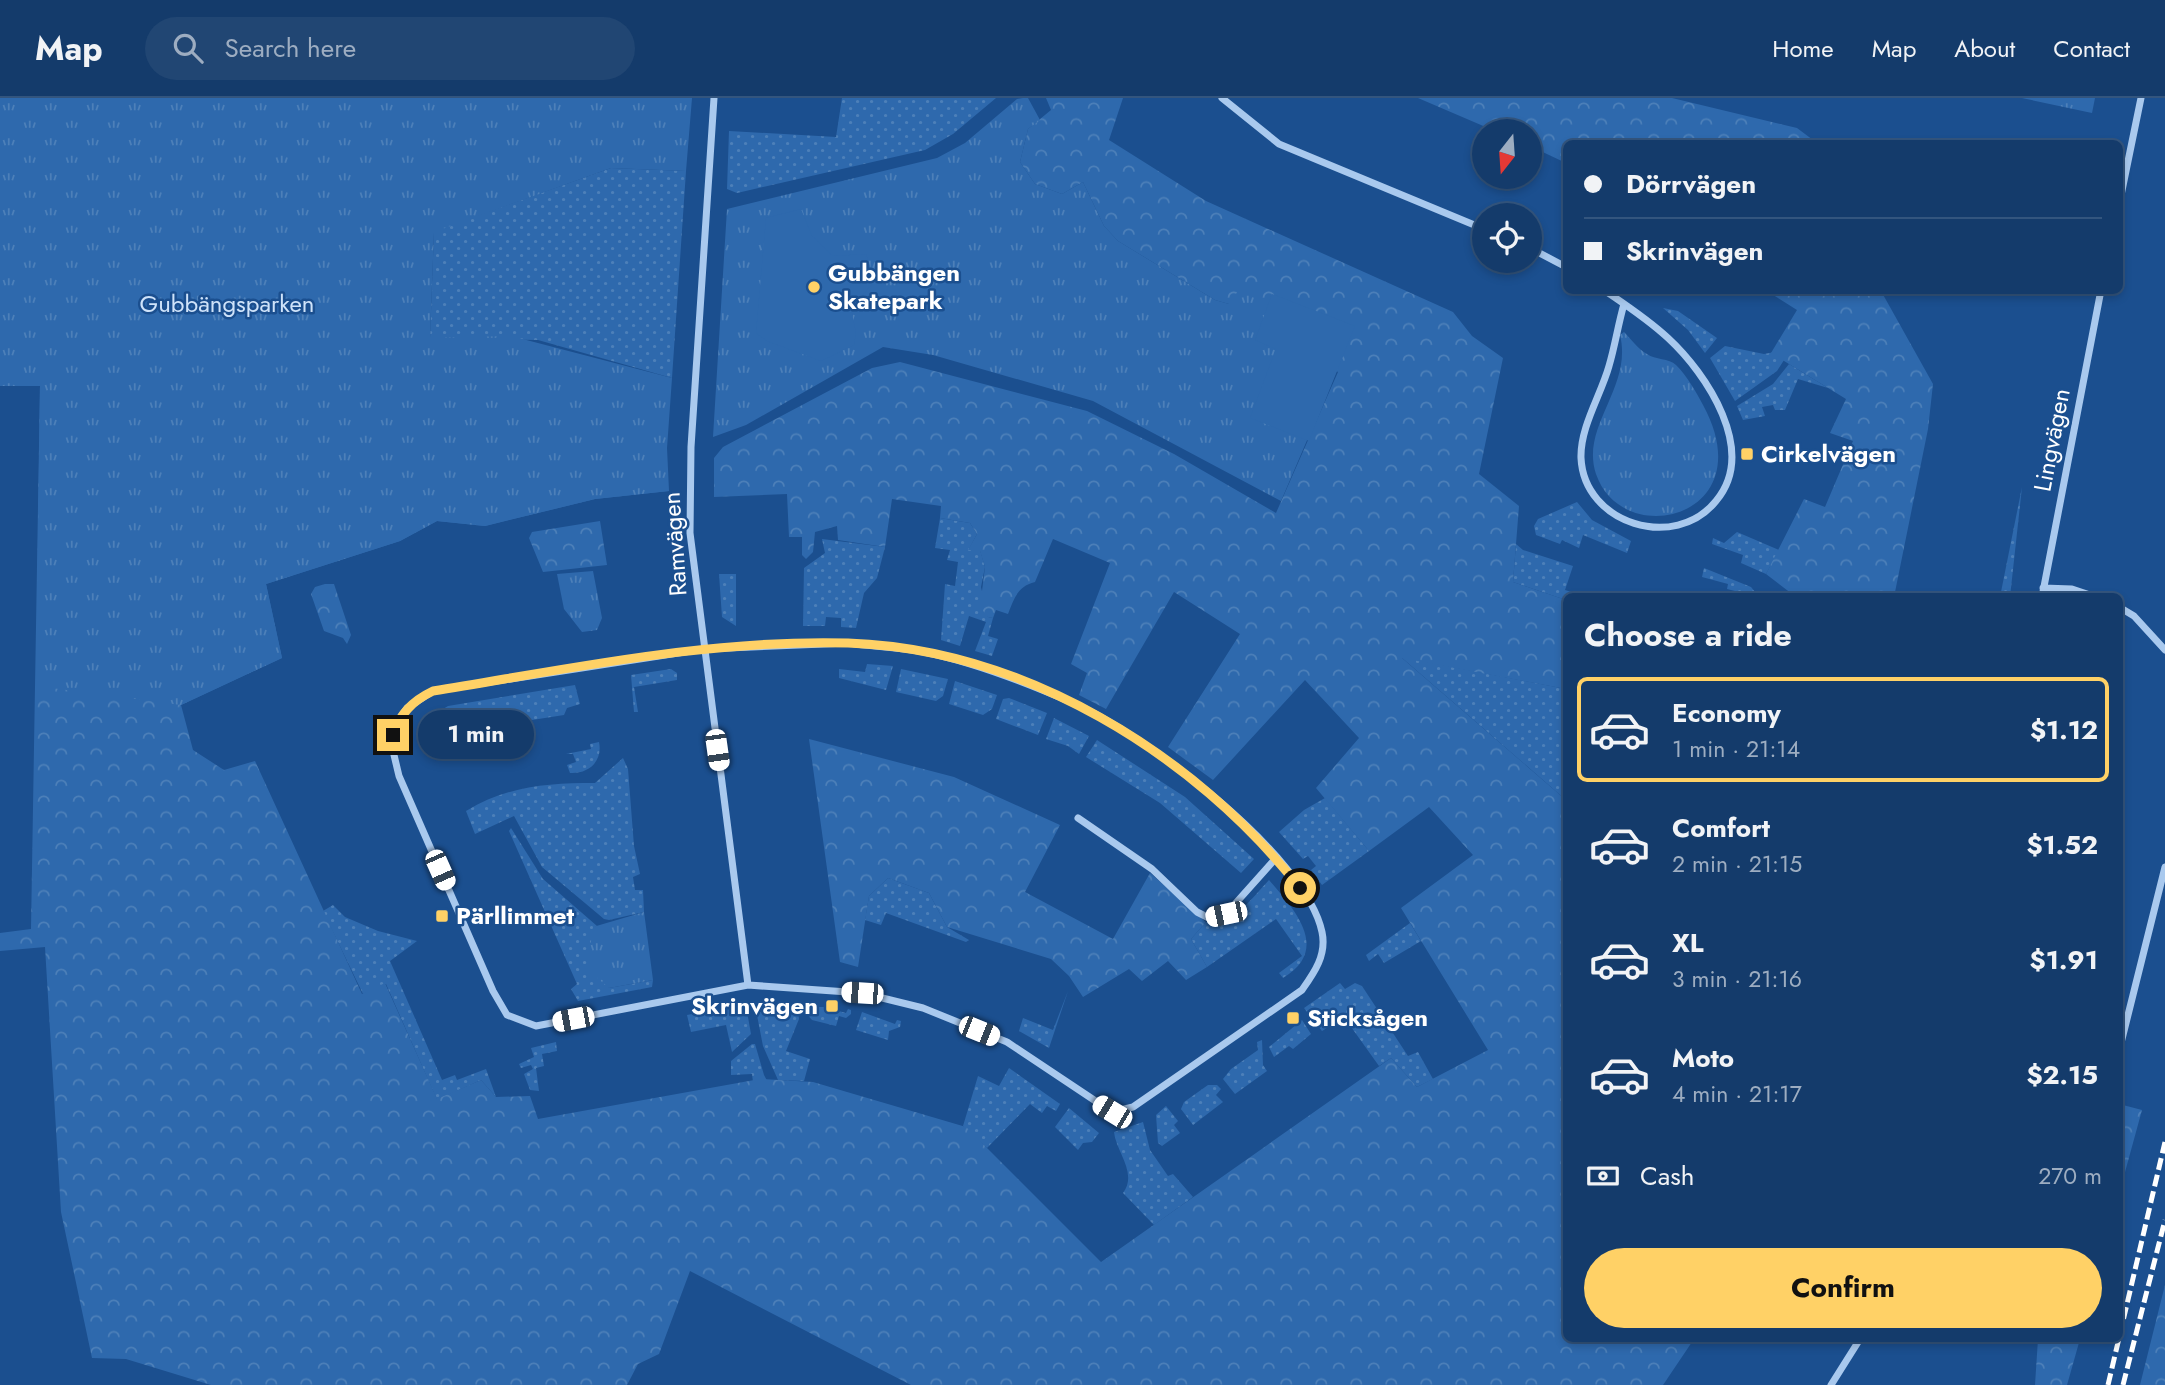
<!DOCTYPE html>
<meta charset="utf-8">
<style>
:root{--surface:#143b6b;--page:#214673;--text:#f1f3f6;--muted:#9dadc1;--line:#33557e;--accent:#ffd166}
body{margin:0;font-family:Jost,sans-serif;background:var(--page);color:var(--text);height:100vh;display:flex;flex-direction:column;font-size:26px;white-space:nowrap}
*{box-sizing:border-box;margin:0}
p{font-size:23px;color:var(--muted)}
.icon{flex:none;width:38px;height:38px;fill:none;stroke:currentColor;stroke-width:2;stroke-linecap:round;stroke-linejoin:round}
.map{position:relative;flex:1;overflow:hidden}
.details{position:absolute;left:1563px;top:495px;width:560px;height:749px;display:flex;flex-direction:column;background:var(--surface);border-radius:10px;box-shadow:0 4px 10px #0003,0 0 0 2px var(--line)}
.details>*{flex:none}
.top-card{position:absolute;left:1563px;top:42px;width:560px;height:154px;border-radius:10px;box-shadow:0 4px 10px #0003,0 0 0 2px var(--line);display:grid;align-content:center;height:154px;padding:0 21px;background:var(--surface)}
.needle{width:46px;rotate:197deg}
.tools{position:absolute;left:1472px;top:21px;display:grid;gap:14px}
.tools a{display:grid;place-items:center;width:70px;height:70px;border-radius:50%;background:var(--surface);box-shadow:0 4px 10px #0003,0 0 0 2px var(--line);font-size:35px}
.end{position:absolute;width:32px;height:32px;margin:-16px;border:9px solid #ffd166;background:#111;box-shadow:0 0 0 4px #111}
.from{border-radius:50%}
.bubble{position:absolute;height:49px;border-radius:24px;background:var(--surface);box-shadow:0 4px 10px #0003,0 0 0 2px var(--line);font-size:23px;font-weight:700;line-height:49px;text-align:center}
.car{position:absolute;width:21px;height:42px;margin:-21px -10px;border-radius:9px;box-shadow:0 0 5px 2px #0007;background:linear-gradient(#fff 24%,#345 0 40%,#fff 0 76%,#345 0 86%,#fff 0)}
.top-card b{display:flex;align-items:center;gap:24px;height:66px;font-size:26px}
.top-card b+b{border-top:2px solid var(--line)}
.top-card i{width:18px;height:18px;background:var(--text)}
ul{padding:0;list-style:none}
li{display:flex;align-items:center;gap:21px;height:105px;margin:0 14px 10px;padding:0 7px;border:4px solid transparent;border-radius:10px}
li div{flex:1}
li b{display:block;font-size:26px}
li em{font-style:normal;font-weight:700}
li.active{border-color:var(--accent)}
li>.icon{width:63px;height:63px;stroke-width:1.5}
h2{padding:0 21px;font-size:32px;line-height:84px}
.pay{display:flex;align-items:center;gap:18px;height:77px;padding:0 21px;font-size:26px}
.pay p{margin-inline-start:auto}
.action{display:flex;gap:14px;margin-top:auto;padding:14px 21px}
.action a{flex:1;height:80px;border-radius:42px;background:var(--accent);color:#111;font-size:28px;font-weight:700;line-height:80px;text-align:center}
header{display:flex;align-items:center;gap:42px;box-sizing:border-box;height:98px;padding:0 35px;background:var(--surface);border-bottom:2px solid var(--line)}
header strong{font-size:33px}
nav{display:flex;gap:38px;margin-inline-start:auto;font-size:24px}
.search{width:490px;height:63px;background:var(--page);display:flex;align-items:center;gap:18px;box-sizing:border-box;padding:0 24px;border-radius:38px;color:var(--muted);font-size:26px}
.map>svg:first-child{display:block}
.grass{fill:url(#grass-dots)}
.forest{fill:url(#forest-crowns)}
.park{fill:url(#park-tufts)}
.garden{fill:#2e69ad}
.lines{fill:none;stroke-linecap:round;stroke-linejoin:round}
.minor{stroke:#a9c9ee;stroke-width:7}
.rail{stroke:#fff;stroke-width:5;stroke-dasharray:12 5;stroke-linecap:butt}
.route{stroke:#ffd166;stroke-width:9}
.poi-dot{fill:#ffd166;stroke:#1b4f8f;stroke-width:2.5}
.labels{text-anchor:middle;stroke-width:5;stroke-linejoin:round;paint-order:stroke}
.poi-label{font-size:24px;font-weight:bold;fill:#fff;stroke:#1b4f8f;text-anchor:start}
.park-label{font-size:24px;fill:#cfe3fa;stroke:#1b4f8f}
.street-label{font-size:24px;fill:#fff;stroke:#1b4f8f}
</style>
<header>
<strong>Map</strong>
<div class="search"><svg class="icon" aria-label="search" viewBox="0 0 24 24"><circle cx="10" cy="10" r="6"/><path d="M15 15l6 6"/></svg>Search here</div>
<nav><a>Home</a><a>Map</a><a>About</a><a>Contact</a></nav>
</header>
<div class="map">
<svg width="2165" height="1287" viewBox="0 0 2165 1287">
<defs>
<pattern id="grass-dots" width="8" height="8" patternUnits="userSpaceOnUse" patternTransform="scale(1.75)"><rect width="8" height="8" fill="#2e69ad"/><path d="M2 2h.1M6 6h.1" fill="none" stroke="#4d80b9" stroke-width="1.8" stroke-linecap="round"/></pattern>
<pattern id="forest-crowns" width="20" height="18" patternUnits="userSpaceOnUse" patternTransform="scale(1.75)"><rect width="20" height="18" fill="#2e69ad"/><path d="M2 6a3 3 0 1 1 6 0M12 15a3 3 0 1 1 6 0" fill="none" stroke="#4d80b9"/></pattern>
<pattern id="park-tufts" width="24" height="20" patternUnits="userSpaceOnUse" patternTransform="scale(1.75)"><rect width="24" height="20" fill="#2e69ad"/><path d="M3 7l-1-3M5 7V3M7 7l1-3M15 17l-1-3M17 17v-4M19 17l1-3" fill="none" stroke="#4d80b9"/></pattern>
</defs>
<rect width="100%" height="100%" fill="#1b4f8f"/>
<path class="grass" d="M842,0h154l-43,36 -28,16 -188,43 -10,-4 2,-58 107,6z
M611,70l75,3 -14,207 -134,-38 -108,-2 4,-107z
M1663,210l15,3 39,27 -12,15 -17,-23z
M1725,248l39,8 27,-5 -14,22 -42,30 -25,-43z
M1789,266l39,24 -30,-9 -13,31h-10l-2,-5 -11,2 3,9 -22,4 -6,-14 36,-22z
M2022,389l-12,110h-10z
M1577,404l15,18 39,21 -4,12 -44,-18 -4,13 -17,-8 -2,4 -24,-9 -2,-9 4,-7z
M940,420l30,5 7,11 -8,15 11,1 5,17 -4,20 7,30 5,1 -5,18 10,3 -6,17 -17,-5 11,-29 -17,-6 -9,30 -19,-6 4,-56 10,2 3,-24 -11,-2 3,-10 -15,-2z
M1737,434l42,18 -13,24 -25,-11 2,-8 -31,-11 1,-6 11,5z
M822,441l63,8 -8,31 -13,15 -8,35 -15,-1v-9l-15,-1 -1,9h-22l1,-58 21,-15z
M1516,446l7,6 50,16 -8,24 22,7h-21v3l-53,-18z
M1704,470l47,19 8,10 -32,-8 1,-5 -26,-7z
M719,476h17v52l-14,-9z
M1401,559l165,32v111z
M867,566l26,2 -7,24 -47,-12v-9l26,3z
M671,571l6,4v7l-43,7 4,25h-4l-3,-37z
M901,571l47,10 -5,17 -7,5 -40,-9z
M955,583l42,14 -5,14 -9,6 -34,-11z
M575,587l5,19 -13,4 -3,7 -32,5 -11,-3 -18,4 -10,8 -39,8 -1,-5 -36,7 10,-20 21,-13z
M1009,600l38,15 -9,22 -42,-16 7,-20z
M1054,620l35,18 -10,18 -11,-8 -22,-7z
M1097,642l88,57 69,62 -13,14 -81,-70 -74,-46z
M599,644c4,19 -10,32 -29,31l-3,-8 9,-3 -3,-8h-7l25,-5 -1,-5z
M623,660l5,11 6,77 6,28 -7,3 2,13h8l1,22 -35,8 -5,-1 -62,-52 -28,-51 -39,18 -9,-23c41,-25 82,-28 129,-28z
M1325,700l44,53 -47,34 -11,-15 5,-4 -8,-10 -5,3 -24,-27 25,-22z
M511,730l32,51 54,47 -4,2 16,60 44,-8 -1,7 -74,14 -7,-12 6,-5 -68,-153z
M888,780l41,15 18,34 22,13 -3,2 -80,-29 -5,12 -16,-5 4,-24z
M1269,782c26,30 62,69 14,98l-4,-5 23,-17 -26,-37 -69,48 -16,-28 15,-17c29,2 44,-22 63,-42z
M333,807l12,12 33,14 39,10 -27,20 52,119 13,-5 2,5 29,-11 10,28 -15,-17 -44,20 -51,-116 -23,10 -40,-83z
M1410,825l11,18 -37,22 -6,-9 -9,7 -3,-6z
M1340,885l5,6 10,-6 7,3 46,70 10,-4 15,27 -16,8 -26,-29 -12,8 -35,-49 -22,14 -18,-23z
M1068,893l-19,57 -30,-17 4,-13 30,12z
M779,906l18,1 2,14 -13,32 24,8 -6,22 -26,-1 -15,-34 -8,-41z
M735,908h11l5,28 -19,18 -6,-27 -35,7 -4,-17z
M809,909h26v3l11,3 2,-4 3,1v4l-5,4 -7,-2 -3,10 -24,-6 -5,-6z
M862,914l33,12 2,-4 4,1 -1,6 -11,4 -1,9 -32,-10z
M1302,922l9,14 -18,15 -4,-3 -15,11 -5,-10z
M1262,942l1,25 4,6 -32,23 -12,-15 8,-10 27,-19 -1,-8z
M556,944l1,9 -15,3 2,12 -8,2 3,23 -9,-1 -6,-16 9,-5 -2,-4 -10,3 -2,-4 15,-7 -3,-9z
M752,946h3l9,31 10,19 -19,4 -3,-24 -21,1v-14z
M1009,970l51,36 -4,7 -9,-5 -5,7 -12,-9 -43,44 -24,-22 15,-50 21,10z
M1208,987h9l4,4 -5,6 7,7 -30,23 -12,-16 3,-7z
M1166,1008l12,15 -4,4 6,8 -18,13 -4,-3 -2,-28z
M1069,1010l30,25 -7,9 -9,1 -5,7 -23,-23z
M1143,1024l7,28 18,26 5,-2 20,23 -39,28 -31,-32c15,-20 -7,-41 -9,-61z"/>
<path class="forest" d="M1046,0h77l-14,42 97,61 247,111 19,24 31,22 -24,116 40,32 -6,76 53,18v89l-164,-31 164,142v539h128l-31,46h-752l-221,-114 -31,83 -21,10 -11,21h-416l-85,-26 -34,-1 -31,-146 -16,-265 -45,4v-18l31,-4 9,-543h-40v-126l669,231 -74,8 -110,27 -48,-5 -37,20 -134,43 16,74 -101,47 12,45 31,20 31,-9 107,233 23,-11 52,116 44,-19 15,17 34,-1 8,23 222,-40 53,3 153,45 135,135 290,-204 26,29 71,-37 -87,-142 72,-53 -44,-48 -60,44 -53,-63 43,-50 -54,-58 -92,100 -45,-33 72,-113 -66,-42 -68,117 -27,-14 8,-22 -16,-9 39,-101 -57,-24 -18,43c-17,4 -21,16 -27,32l-12,-4 -3,8 -5,-1 -8,-10 5,-40 -5,-16 -12,-1 9,-16 -7,-11 -30,-5 1,-12 -49,-7 -7,48 -47,-7 -1,-14 -22,6 -2,20 -7,7 -4,-4v-18h-13l-2,-43 -73,3v-39l9,-11 149,-79 28,-6 187,49 87,43 102,59 62,-141 -109,-68 -14,-4 -97,-59 -14,-15 -21,-44 -21,12 -27,-10 -15,-22 8,-33 23,-19z
M1418,0h254l125,30 20,15 -251,1v19l-36,-17v-15h-35z
M1767,193h114l52,93 -5,45 -34,168h-98l-30,-23 38,-75 21,8 28,-66 -23,-8 16,-34 -75,-46 26,-43z
M600,423l7,44 -64,7 -14,-34 3,-6z
M325,486h9l17,51 -4,9 -4,-6 -19,-7 -13,-37 4,-7z
M809,641l145,38 106,48 -35,67 88,47 37,-66 56,49 -15,17 16,28 -21,13 -18,-19 -26,20 -13,-12 -46,28 -14,-21 -18,-17 -104,-32 -18,-34 -41,-15 -19,18 -11,71 -18,-5z
M2119,1006l23,6 -23,84z
M2165,1187v100h-25z
M2038,1241h42l-13,46h-32z"/>
<path class="park" d="M0,0h692l-6,73 -75,-3 -177,64 -4,106 81,-2 161,42 -5,70 2,43 -74,8 -110,27 -48,-5 -37,20 -134,43 16,74 -101,47 -145,-19 4,-300h-40z
M1023,0h5l12,22 -12,9 -8,33 15,22 27,10 21,-12 21,44 14,15 97,59 14,4 9,-13 38,11 77,31 -72,168 -188,-100 -160,-46 -50,-8 -137,78 -33,12 14,-228 210,-51 28,-15 52,-44z
M2022,0h73l-3,15z
M1624,234c7,7 14,17 23,22 8,6 22,4 29,11 11,11 20,27 27,40 61,112 -80,147 -107,69 -16,-48 37,-87 24,-139z
M593,473l9,47 -5,12 -15,2 -18,-23 -7,-35z
M644,814l9,68 -44,8 -22,-19 6,-42z"/>
<path class="garden" d="M801,111l11,27 21,20 33,-2 9,27 -24,27 5,25 -2,12 -33,16 -54,-20 -11,-8 10,-115z
M1272,196l83,32 -46,115 -59,-23 26,-69 -21,-9z"/>
<g class="lines">
<path class="minor" d="M714,0l-23,349 -1,86 58,452
M1222,0l57,46 205,85
M2119,107l22,-107
M1530,150l36,19
M1604,192c22,15 45,30 64,48 39,36 90,113 48,163 -41,51 -132,23 -135,-43 -1,-31 20,-63 28,-92 6,-20 9,-41 15,-62
M2043,490l29,1 24,8
M2042,499l59,-307
M2119,509l15,9 31,34
M848,545c27,4 54,4 80,10 49,10 99,30 145,50 71,31 233,152 249,229 5,23 -8,41 -20,58l-169,117 -21,5 -105,-70 -84,-34 -61,-15 -114,-8 -212,41 -29,-11 -14,-24 -94,-215 -5,-21 -1,-20 5,-15 9,-12 26,-17 271,-42z
M1078,720l74,51 45,43 12,6 17,-4 50,-56
M2119,953l46,-184
M1831,1287l29,-46"/>
<path class="rail" d="M2108,1287l57,-243
M2123,1287l42,-165"/>
</g>
<g class="lines">
<path class="route" d="M393,637c7,-21 19,-34 40,-44 136,-22 276,-52 415,-48 175,6 346,110 452,245"/>
</g>
<g class="poi-dot">
<circle cx="814" cy="189" r="7"/>
<rect x="1740" y="349" width="14" height="14" rx="3.5"/>
<rect x="435" y="811" width="14" height="14" rx="3.5"/>
<rect x="825" y="901" width="14" height="14" rx="3.5"/>
<rect x="1286" y="913" width="14" height="14" rx="3.5"/>
</g>
<g class="labels">
<g class="poi-label">
<text x="828" y="183">Gubbängen<tspan x="828" dy="28">Skatepark</tspan></text>
<text x="1761" y="364">Cirkelvägen</text>
<text x="456" y="826">Pärllimmet</text>
<text x="818" y="916" text-anchor="end">Skrinvägen</text>
<text x="1307" y="928">Sticksågen</text>
</g>
<g class="park-label">
<text x="227" y="214">Gubbängsparken</text>
</g>
<g class="street-label">
<text transform="translate(2052 342) rotate(-79)" y="8">Lingvägen</text>
<text transform="translate(675 446) rotate(-94)" y="8">Ramvägen</text>
</g>
</g>
</svg>
<div class="tools">
<a><svg class="needle" viewBox="-14 -14 28 28"><path d="M0-13l5 13h-10z" fill="#e53935"/><path d="M0 13l5-13h-10z" fill="#9dadc1"/></svg></a>
<a><svg class="icon" aria-label="locate" viewBox="0 0 24 24"><circle cx="12" cy="12" r="6"/><path d="M12 2v4M12 18v4M2 12h4M18 12h4"/></svg></a>
</div>
<i class="end from" style="left:1300px;top:790px"></i>
<i class="end" style="left:393px;top:637px"></i>
<div class="bubble" style="left:418px;top:612px;width:116px">1 min</div>
<i class="car" style="left:717px;top:652px;rotate:172deg"></i>
<i class="car" style="left:440px;top:772px;rotate:156deg"></i>
<i class="car" style="left:1226px;top:816px;rotate:258deg"></i>
<i class="car" style="left:862px;top:895px;rotate:274deg"></i>
<i class="car" style="left:573px;top:921px;rotate:259deg"></i>
<i class="car" style="left:979px;top:933px;rotate:112deg"></i>
<i class="car" style="left:1112px;top:1014px;rotate:301deg"></i>
<div class="top-card">
<b><i class="from"></i>Dörrvägen</b>
<b><i></i>Skrinvägen</b>
</div>
<section class="details">
<h2>Choose a ride</h2>
<ul>
<li class="active"><svg class="icon" aria-label="car" viewBox="0 0 24 24"><path d="M5 17H2v-5l4-1 3-4h7l3 4 3 1v5h-3M9 17h6M6 11h13"/><circle cx="7" cy="17" r="2"/><circle cx="17" cy="17" r="2"/></svg><div><b>Economy</b><p>1 min · 21:14</p></div><em>$1.12</em></li>
<li><svg class="icon" aria-label="car" viewBox="0 0 24 24"><path d="M5 17H2v-5l4-1 3-4h7l3 4 3 1v5h-3M9 17h6M6 11h13"/><circle cx="7" cy="17" r="2"/><circle cx="17" cy="17" r="2"/></svg><div><b>Comfort</b><p>2 min · 21:15</p></div><em>$1.52</em></li>
<li><svg class="icon" aria-label="car" viewBox="0 0 24 24"><path d="M5 17H2v-5l4-1 3-4h7l3 4 3 1v5h-3M9 17h6M6 11h13"/><circle cx="7" cy="17" r="2"/><circle cx="17" cy="17" r="2"/></svg><div><b>XL</b><p>3 min · 21:16</p></div><em>$1.91</em></li>
<li><svg class="icon" aria-label="car" viewBox="0 0 24 24"><path d="M5 17H2v-5l4-1 3-4h7l3 4 3 1v5h-3M9 17h6M6 11h13"/><circle cx="7" cy="17" r="2"/><circle cx="17" cy="17" r="2"/></svg><div><b>Moto</b><p>4 min · 21:17</p></div><em>$2.15</em></li>
</ul>
<div class="pay"><svg class="icon" aria-label="cash" viewBox="0 0 24 24"><path d="M3 7h18v10H3z"/><circle cx="12" cy="12" r="2"/></svg>Cash<p>270 m</p></div>
<div class="action"><a>Confirm</a></div>
</section>
</div>
